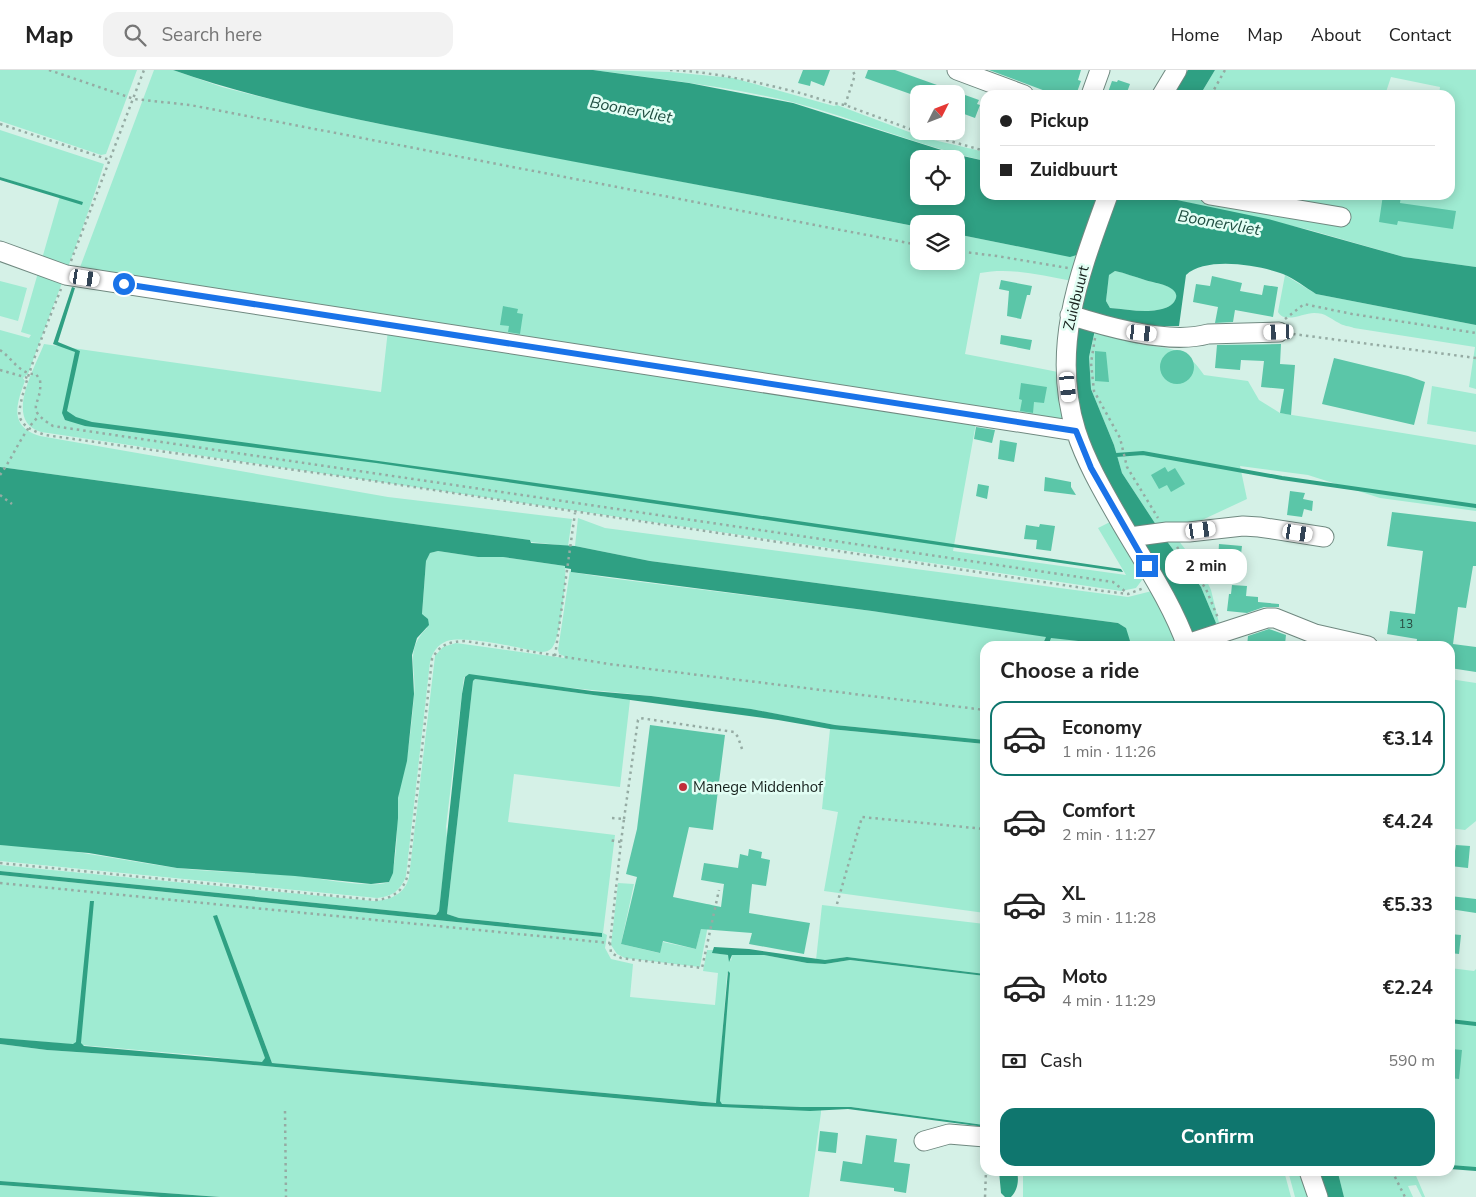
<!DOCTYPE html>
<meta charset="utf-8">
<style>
:root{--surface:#fff;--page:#f2f2f2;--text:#222;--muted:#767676;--line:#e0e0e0;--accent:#0f766e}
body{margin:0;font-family:"Nunito Sans",sans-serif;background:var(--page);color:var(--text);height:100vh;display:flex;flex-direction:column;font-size:19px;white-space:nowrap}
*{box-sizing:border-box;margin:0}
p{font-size:16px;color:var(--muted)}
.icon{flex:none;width:28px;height:28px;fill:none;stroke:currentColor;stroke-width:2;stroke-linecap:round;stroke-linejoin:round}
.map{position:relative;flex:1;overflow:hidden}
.panel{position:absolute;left:980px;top:571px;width:475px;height:535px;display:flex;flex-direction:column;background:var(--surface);border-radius:15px;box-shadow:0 2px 12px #0003}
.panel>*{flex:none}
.guide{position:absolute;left:980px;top:20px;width:475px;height:110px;border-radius:15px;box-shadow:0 2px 12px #0003;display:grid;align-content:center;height:110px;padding:0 20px;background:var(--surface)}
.needle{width:32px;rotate:48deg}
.buttons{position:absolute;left:910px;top:15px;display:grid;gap:10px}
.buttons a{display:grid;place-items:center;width:55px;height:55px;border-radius:10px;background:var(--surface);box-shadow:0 2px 12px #0003;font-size:25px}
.end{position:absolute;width:22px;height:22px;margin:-11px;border:6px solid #1a73e8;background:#fff;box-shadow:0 0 0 2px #fff}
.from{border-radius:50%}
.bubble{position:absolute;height:35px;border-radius:15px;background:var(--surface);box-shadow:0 2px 12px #0003;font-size:16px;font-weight:700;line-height:35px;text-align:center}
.car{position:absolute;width:15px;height:30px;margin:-15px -8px;border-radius:6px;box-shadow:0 0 4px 1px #0007;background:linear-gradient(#fff 24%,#345 0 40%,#fff 0 76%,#345 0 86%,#fff 0)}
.guide b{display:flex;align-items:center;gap:18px;height:48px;font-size:19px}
.guide b+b{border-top:1px solid var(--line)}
.guide i{width:12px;height:12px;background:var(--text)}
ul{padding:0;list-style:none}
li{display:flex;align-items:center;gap:15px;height:75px;margin:0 10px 8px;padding:0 10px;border:2px solid transparent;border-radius:15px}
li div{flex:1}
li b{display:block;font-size:19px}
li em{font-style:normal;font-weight:700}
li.selected{border-color:var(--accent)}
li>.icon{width:45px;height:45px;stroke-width:1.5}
h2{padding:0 20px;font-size:22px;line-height:60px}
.pay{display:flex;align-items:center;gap:12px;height:55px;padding:0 20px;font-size:19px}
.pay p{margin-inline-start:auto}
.action{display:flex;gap:10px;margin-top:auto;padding:10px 20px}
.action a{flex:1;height:58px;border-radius:15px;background:var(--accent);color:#fff;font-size:20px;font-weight:700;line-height:58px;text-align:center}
header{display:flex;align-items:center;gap:30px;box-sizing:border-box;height:70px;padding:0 25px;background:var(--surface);border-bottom:1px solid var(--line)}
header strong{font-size:24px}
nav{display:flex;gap:28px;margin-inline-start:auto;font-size:18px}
.search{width:350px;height:45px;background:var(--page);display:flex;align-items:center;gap:12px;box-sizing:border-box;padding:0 18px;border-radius:15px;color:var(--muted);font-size:19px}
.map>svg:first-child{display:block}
.green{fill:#9febd2}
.water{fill:#2fa083;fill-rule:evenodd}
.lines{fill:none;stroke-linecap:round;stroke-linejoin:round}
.stream{stroke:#2fa083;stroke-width:4}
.building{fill:#5bc6a8}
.minor-casing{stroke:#708980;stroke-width:21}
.path{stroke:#95aba3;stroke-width:2.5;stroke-dasharray:2.5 4;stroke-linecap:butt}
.minor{stroke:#fff;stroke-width:19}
.route{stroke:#1a73e8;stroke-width:6}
.poi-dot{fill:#c02f3a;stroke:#e2fef4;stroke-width:2}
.labels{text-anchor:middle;stroke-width:5;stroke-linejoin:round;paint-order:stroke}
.number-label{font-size:12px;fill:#284a40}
.street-label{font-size:15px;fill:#17211d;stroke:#e2fef4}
.poi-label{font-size:15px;fill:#17211d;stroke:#e2fef4;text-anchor:start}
.water-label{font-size:16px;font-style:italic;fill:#1f4d40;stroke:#e2fef4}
</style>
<header>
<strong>Map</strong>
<div class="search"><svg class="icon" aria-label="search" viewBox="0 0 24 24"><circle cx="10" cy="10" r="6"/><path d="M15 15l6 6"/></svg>Search here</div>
<nav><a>Home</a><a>Map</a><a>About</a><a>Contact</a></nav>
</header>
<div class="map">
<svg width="1476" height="1127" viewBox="0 0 1476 1127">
<rect width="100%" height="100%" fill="#d5f1e7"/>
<path class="green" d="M0,0h137l-31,84 -5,1 -101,-34z
M154,0h19l49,17 35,9 113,26 549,105v34h37v-27l90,18 34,2 -8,27c-31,-6 -62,-14 -92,-8l-15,81 93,18 9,53 -988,-155z
M593,0l77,2 63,6 101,28 3,-1 88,33 60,14v9c-66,-15 -128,-42 -193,-59 -65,-16 -133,-23 -199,-32z
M1215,0h261v197l-72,-10 -94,-27 -157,-35h297v-100h-11l1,-8 -49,-10 -6,18h-185z
M0,60l104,34c-22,71 -51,140 -76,210l-5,4 2,3c-9,24 -16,46 15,55l348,61 184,22 -4,27 -37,-4 -1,-2 -530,-73v-137l29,8 2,-3 -10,-3 39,-136 -60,-19z
M1115,201c11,2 20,6 30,9 8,3 41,6 29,22 -4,5 -10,7 -17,8 -14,3 -32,-1 -47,-2l-4,-7 3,-26z
M1285,205l31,19 160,31v64l-7,-2 6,-40 -121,-19c-5,-2 -11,-2 -15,-5 -10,-5 -13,-10 -25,-10 -11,0 -29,11 -36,-1z
M0,211l27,7 -9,33 -18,-5z
M388,260l588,93 -23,128 173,24 -28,-47 14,-7 33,55 -9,12 -15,3 -1080,-159c-38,-11 -6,-64 3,-88l337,48z
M1095,262l43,1v11c31,5 47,2 66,31l44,6 11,19 21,13 196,32v66l-96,-13 -72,-23 -68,-9 7,33 -60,28 -12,9 27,35 9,19 9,37 -7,2 3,-6 -15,-36 -35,-47 -44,-67 -8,-28 -23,-56 -2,-32z
M1432,316l44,8v38l-49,-8z
M578,448l27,10 523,69 24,-6 28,55h-195v94l-150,-15 -85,-16 -99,-13 -187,-19 -18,150 1,11 -8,73 -3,4 -436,-44v-6l374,36c17,-1 31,-7 35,-24l26,-221 8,-9 13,-4 108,15v-2l-5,-2 -1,-4 12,-80 1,2 38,6 263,33 179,26 75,-9 -8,-5 -468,-62 -75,-15z
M438,481l40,6h25l62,9c2,11 -5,74 -13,82 -3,3 -7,4 -11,4 -23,-4 -74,-17 -94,-11 -9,3 -15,12 -17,21l-24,214c-5,14 -14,21 -29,22l-377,-37v-16c60,1 118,15 177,23 40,5 81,4 121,8 20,2 74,13 91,6 10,-25 7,-57 9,-83 1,-13 6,-25 8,-38 4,-21 6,-43 8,-65 3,-27 -10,-46 13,-68l-2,-12 -3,-1 4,-54 4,-8z
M475,609l155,21 -10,87 -106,-13 -6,48 107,13 -12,98 4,2 -2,13 6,11 22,5 -3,33 85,8 3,-32 -15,-2 4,-21h6v3l15,2 3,6 1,-6h32l43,8 18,1 25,-4 135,16v149l-134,-18h-50l-79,-3 -2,-2 9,-131 -2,3 -10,129 -445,-40 -23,-62 20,64 -62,-9 -207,-18v-163l602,62v-4l-143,-15 -12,-4 26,-233z
M1450,609l26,4v138l-11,9 -15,-2z
M830,659l155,15v169l-161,-22 14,-79 -16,-3z
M618,813l16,1 -13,60 38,9 4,-11 33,7 11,-45 5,1 -12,62 -75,-9 -8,-4 -6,-9z
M822,835l163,19v50l-138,-17 -22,3h-9z
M1450,898l24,3 2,-2v200l-26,-2z
M0,974l47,6 163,11 491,45 120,4v3l-12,84h-589l-220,-16z
M1023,1101h261l7,26h-268z
M1288,1101h17l9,26h-19z
M1331,1101h83l11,26h-3l-6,-12 -8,1 5,11h-69l-6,-24z
M0,1115l161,12h-161z"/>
<path class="water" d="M173,0h420l96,13 104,20 161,51 31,7v34h168l115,24 136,38 72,10v58l-160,-31c-11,-7 -21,-15 -33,-20 -24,-9 -77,-18 -97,1l-7,51h-41l-43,4 -6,27 2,32 23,56 8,28 44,67 35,47 15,36 -3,6 5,17h-20l2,-11 -10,-5 -101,-182 -16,-60 6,-78 1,-56 -10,3 -114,-23v-10h-37v3c-151,-30 -302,-56 -452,-86 -100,-19 -199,-38 -294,-71zM919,89h37v37h-37zM1115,201c10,2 20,6 30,9 8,3 40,6 29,22 -4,5 -10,7 -17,8 -14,3 -32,-1 -47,-2l-4,-7 3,-26z
M1188,0h27l-15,25h-27z
M0,107l83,25 -1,3 -82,-25z
M72,217l3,1 -17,54 22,9 -13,60 9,6 16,5c344,45 686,96 1029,147l2,3 -747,-109 -291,-37 -20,-6 -3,-7 13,-61 -22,-8z
M0,397l530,73 1,3 44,3 75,15 468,62 8,5 4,13 17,5h-23l-73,-8 -3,8h-6l4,-9 -174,-26 -301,-39v-3l-6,-1v-2l-62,-9h-25l-40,-6 -8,2 -4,8 -4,53 6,5 1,6 -12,13 -5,17 2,39 -7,67 -9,37v20l-5,55 -4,9 -18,2 -76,-8 -118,-8 -88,-15 -89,-8z
M469,604l123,17 59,5 100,13 84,16 150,15v4l-155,-15 -52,-9 -303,-41 -2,2 -26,233 12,4 143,15v4l-602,-62v-4l436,44 3,-4 23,-217 3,-17z
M90,831h4l-13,142 3,3 178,16 3,-4 -52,-142 4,-1 55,148 444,40 12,-132 2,2 -10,128 2,3 79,3h50l133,18 1,2 -137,-18 -38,2 -109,-5 -491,-45 -163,-11 -47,-6v-6l73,6 3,-2z
M714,877l35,2 76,11 22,-3 138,17v2l-135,-16 -25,4 -18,-1 -43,-8h-32l-3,7 -1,-7 -16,-2z
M999,1101h18c2,9 1,19 -6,26h-6l-4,-4z
M1323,1101l15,2 6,24h-17l-8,-22z
M0,1111l220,16h-59l-161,-12z"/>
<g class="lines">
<path class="stream" d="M1116,385l27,-2 139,25 194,28
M1450,951l26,3
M1450,1097l26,2"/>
</g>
<path class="building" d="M803,0h27l-6,16 -13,-5 -1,5 -12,-3z
M868,0h27l84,30 -2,4 3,1 -5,13 -19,-7v-17h-37v3l-54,-19z
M989,0h92l-3,10 3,1 -5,14h-20z
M1118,10l12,4 -4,11h-19l5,-14 5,1z
M1383,125h18l-1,8 56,8 -3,18 -55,-8 -1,4 -18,-3z
M1212,206l30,7 -2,8 22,4 2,-10 14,2 -5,30 -38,-7 -2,12 -18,1 3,-16 -25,-5 3,-18 14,2z
M1001,210l31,6 -2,9h-3l-6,24 -14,-3 2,-25 -10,-2z
M503,236l15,3 -1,4 6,1 -3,20 -12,-2 1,-6 -9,-1z
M1001,265l31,5 -2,10 -30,-6z
M1281,274l-1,20 15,1 -4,50 -11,-2 4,-24 -23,-2 3,-26 -23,-1 -1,10 -25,-2 2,-23z
M1160 297a17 17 0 1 1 34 0a17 17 0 1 1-34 0Z
M1095,281l11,1 3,30 -14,-1z
M1334,288l74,18 17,6 -11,43 -92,-21z
M1021,313l26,4 -3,16 -10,-1 -1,11 -13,-2 2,-11 -3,-1z
M976,357l19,3 -3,13 -18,-4z
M1000,370l17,3 -3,19 -16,-3z
M1165,397l3,5 7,-4 10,16 -14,8 -4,-7 -8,4 -8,-14z
M1045,407l26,5v5l5,8 -32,-4z
M978,414l11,2 -2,13 -11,-3z
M1290,421l15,2 -2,6 10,2 -1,10 -8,-2 -2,8 -15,-2z
M1392,442l84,10v44h-3l-7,42 -8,-1 -5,37 23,3v25l-26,-4v-22h-34l1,-7 -30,-5 3,-23 25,3 8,-63 -36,-5z
M1040,454l15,2 -4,25 -15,-2 1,-9 -13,-1 2,-14 13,2z
M1219,474l23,2 -2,16 -22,-2z
M1232,515l15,1 -1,10 12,1v5l21,2v3h-15l-17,6 -20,-2 2,-17h2z
M1269,559l17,6 -1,9 -27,-2v4h-11l1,-10z
M650,655l75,10 -12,95 -24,-3 -16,70 48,10 3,-23 -23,-4 3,-17 34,5 2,-14 8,2 1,-7 13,3 -1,6 9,2 -4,26 -14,-2 -3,29 61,10 -6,31 -55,-10 3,-11 -51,-4 -5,20 -33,-8 -3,12 -39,-9 16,-67 -11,-3 11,-45z
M1456,775l14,1 -2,22 -18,-2v-15h5z
M1450,826l26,3v14l-26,-4z
M1450,864l11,1 -2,19 -9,-1z
M1452,979l10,1 -3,29 -9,-1z
M820,1061l18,2 -2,20 -18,-2z
M866,1065l31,4 -3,23 16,2 -4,29 -12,-2v-3l-54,-7 3,-20 19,3z"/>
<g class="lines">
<defs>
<path id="minor" d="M957,0l67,25
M1091,25l9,-25
M1162,25l15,-25
M1108,125c-28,77 -58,153 -32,236 10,31 27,60 43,88 24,42 52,82 68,127
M1210,125l131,22
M0,181l66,24 1010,156
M1070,245c37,12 99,30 138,19l71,-2
M1130,467l37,-5h22l54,-6 16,1 65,10
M1187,574l80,-26h8l40,16 53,12
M924,1071l25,-7 36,3
M1309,1101l9,26"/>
</defs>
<use href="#minor" class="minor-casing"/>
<path class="path" d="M49,0l85,29 56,6 729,140
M670,0c45,2 87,12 130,23 15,4 29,10 45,12l73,27 67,19
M1211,25l14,-25
M845,35l10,-30 -3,-5
M0,54l110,36
M956,181l41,5 71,12
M71,191l73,-191
M61,219c-8,20 -47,115 -41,129 5,11 15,13 25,17l329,46 729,110 25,3 16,-6
M1285,249l19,-15 48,10 124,19
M1293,264l183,24
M1095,268l-4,25 3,28 26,47 7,29 31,51
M0,280c12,8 20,25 36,24l4,6c3,26 -18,27 13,46l1060,156 13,10
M0,300l28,8
M0,405c14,-19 21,-41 38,-58
M0,425l12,9
M1177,477l29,42 12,29
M555,586l20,-143
M612,748l12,1 -3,23
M624,749l14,-99 2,-2 94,14 4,5 4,12
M0,793l375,37c17,-1 29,-9 33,-26l24,-215c8,-15 17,-17 33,-18l144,23 376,46
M0,813l610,60 11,-101 -12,-2
M837,834l25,-87 123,12
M610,873l1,10 10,5 81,10 17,-78
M285,1041l1,86
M1392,1101l13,26
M985,1127l1,-26"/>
<use href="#minor" class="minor"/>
</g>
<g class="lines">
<path class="route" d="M124,214l952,147 15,37 56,98"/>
</g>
<circle class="poi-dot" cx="683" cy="717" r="5"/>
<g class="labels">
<g class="number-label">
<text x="1406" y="558">13</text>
</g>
<g class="street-label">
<text transform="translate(1076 228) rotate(-76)" y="5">Zuidbuurt</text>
</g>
<g class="poi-label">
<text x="693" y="722">Manege Middenhof</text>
</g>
<g class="water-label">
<text transform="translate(631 39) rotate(11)" y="6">Boonervliet</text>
<text transform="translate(1219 152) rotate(10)" y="6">Boonervliet</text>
</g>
</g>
</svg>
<div class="buttons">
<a><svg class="needle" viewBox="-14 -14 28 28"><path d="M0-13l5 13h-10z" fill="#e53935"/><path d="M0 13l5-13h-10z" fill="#767676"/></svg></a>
<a><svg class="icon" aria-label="locate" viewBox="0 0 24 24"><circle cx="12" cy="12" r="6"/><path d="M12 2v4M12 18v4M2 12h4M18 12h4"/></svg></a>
<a><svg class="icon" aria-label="layers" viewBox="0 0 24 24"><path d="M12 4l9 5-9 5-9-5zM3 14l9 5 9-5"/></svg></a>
</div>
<i class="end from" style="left:124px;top:214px"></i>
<i class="end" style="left:1147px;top:496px"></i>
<div class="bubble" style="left:1165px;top:479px;width:82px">2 min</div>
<i class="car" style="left:85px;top:208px;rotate:99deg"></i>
<i class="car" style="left:1279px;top:262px;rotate:268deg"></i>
<i class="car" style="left:1142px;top:263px;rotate:96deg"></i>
<i class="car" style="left:1068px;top:317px;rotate:174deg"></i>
<i class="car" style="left:1201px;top:460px;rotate:82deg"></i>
<i class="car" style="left:1298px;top:463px;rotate:99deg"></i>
<div class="guide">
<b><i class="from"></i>Pickup</b>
<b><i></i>Zuidbuurt</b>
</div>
<section class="panel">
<h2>Choose a ride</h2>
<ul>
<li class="selected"><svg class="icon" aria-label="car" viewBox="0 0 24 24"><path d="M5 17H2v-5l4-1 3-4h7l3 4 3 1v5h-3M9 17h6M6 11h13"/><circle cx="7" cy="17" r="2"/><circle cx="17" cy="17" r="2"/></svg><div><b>Economy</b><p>1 min · 11:26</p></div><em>€3.14</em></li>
<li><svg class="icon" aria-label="car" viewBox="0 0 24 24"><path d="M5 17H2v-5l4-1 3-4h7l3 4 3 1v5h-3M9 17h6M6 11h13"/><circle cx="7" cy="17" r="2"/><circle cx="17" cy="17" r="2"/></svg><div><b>Comfort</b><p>2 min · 11:27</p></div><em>€4.24</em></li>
<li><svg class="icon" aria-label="car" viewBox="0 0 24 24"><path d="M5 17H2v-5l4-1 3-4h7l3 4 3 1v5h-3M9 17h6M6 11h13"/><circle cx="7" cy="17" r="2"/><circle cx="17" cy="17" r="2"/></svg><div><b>XL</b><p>3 min · 11:28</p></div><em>€5.33</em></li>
<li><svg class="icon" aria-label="car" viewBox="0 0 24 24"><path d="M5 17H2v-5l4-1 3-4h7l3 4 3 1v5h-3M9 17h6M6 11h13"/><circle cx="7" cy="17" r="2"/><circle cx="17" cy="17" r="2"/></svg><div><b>Moto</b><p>4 min · 11:29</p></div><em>€2.24</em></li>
</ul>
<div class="pay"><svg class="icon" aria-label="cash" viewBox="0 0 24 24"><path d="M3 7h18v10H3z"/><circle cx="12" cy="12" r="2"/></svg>Cash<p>590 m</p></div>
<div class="action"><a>Confirm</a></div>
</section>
</div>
